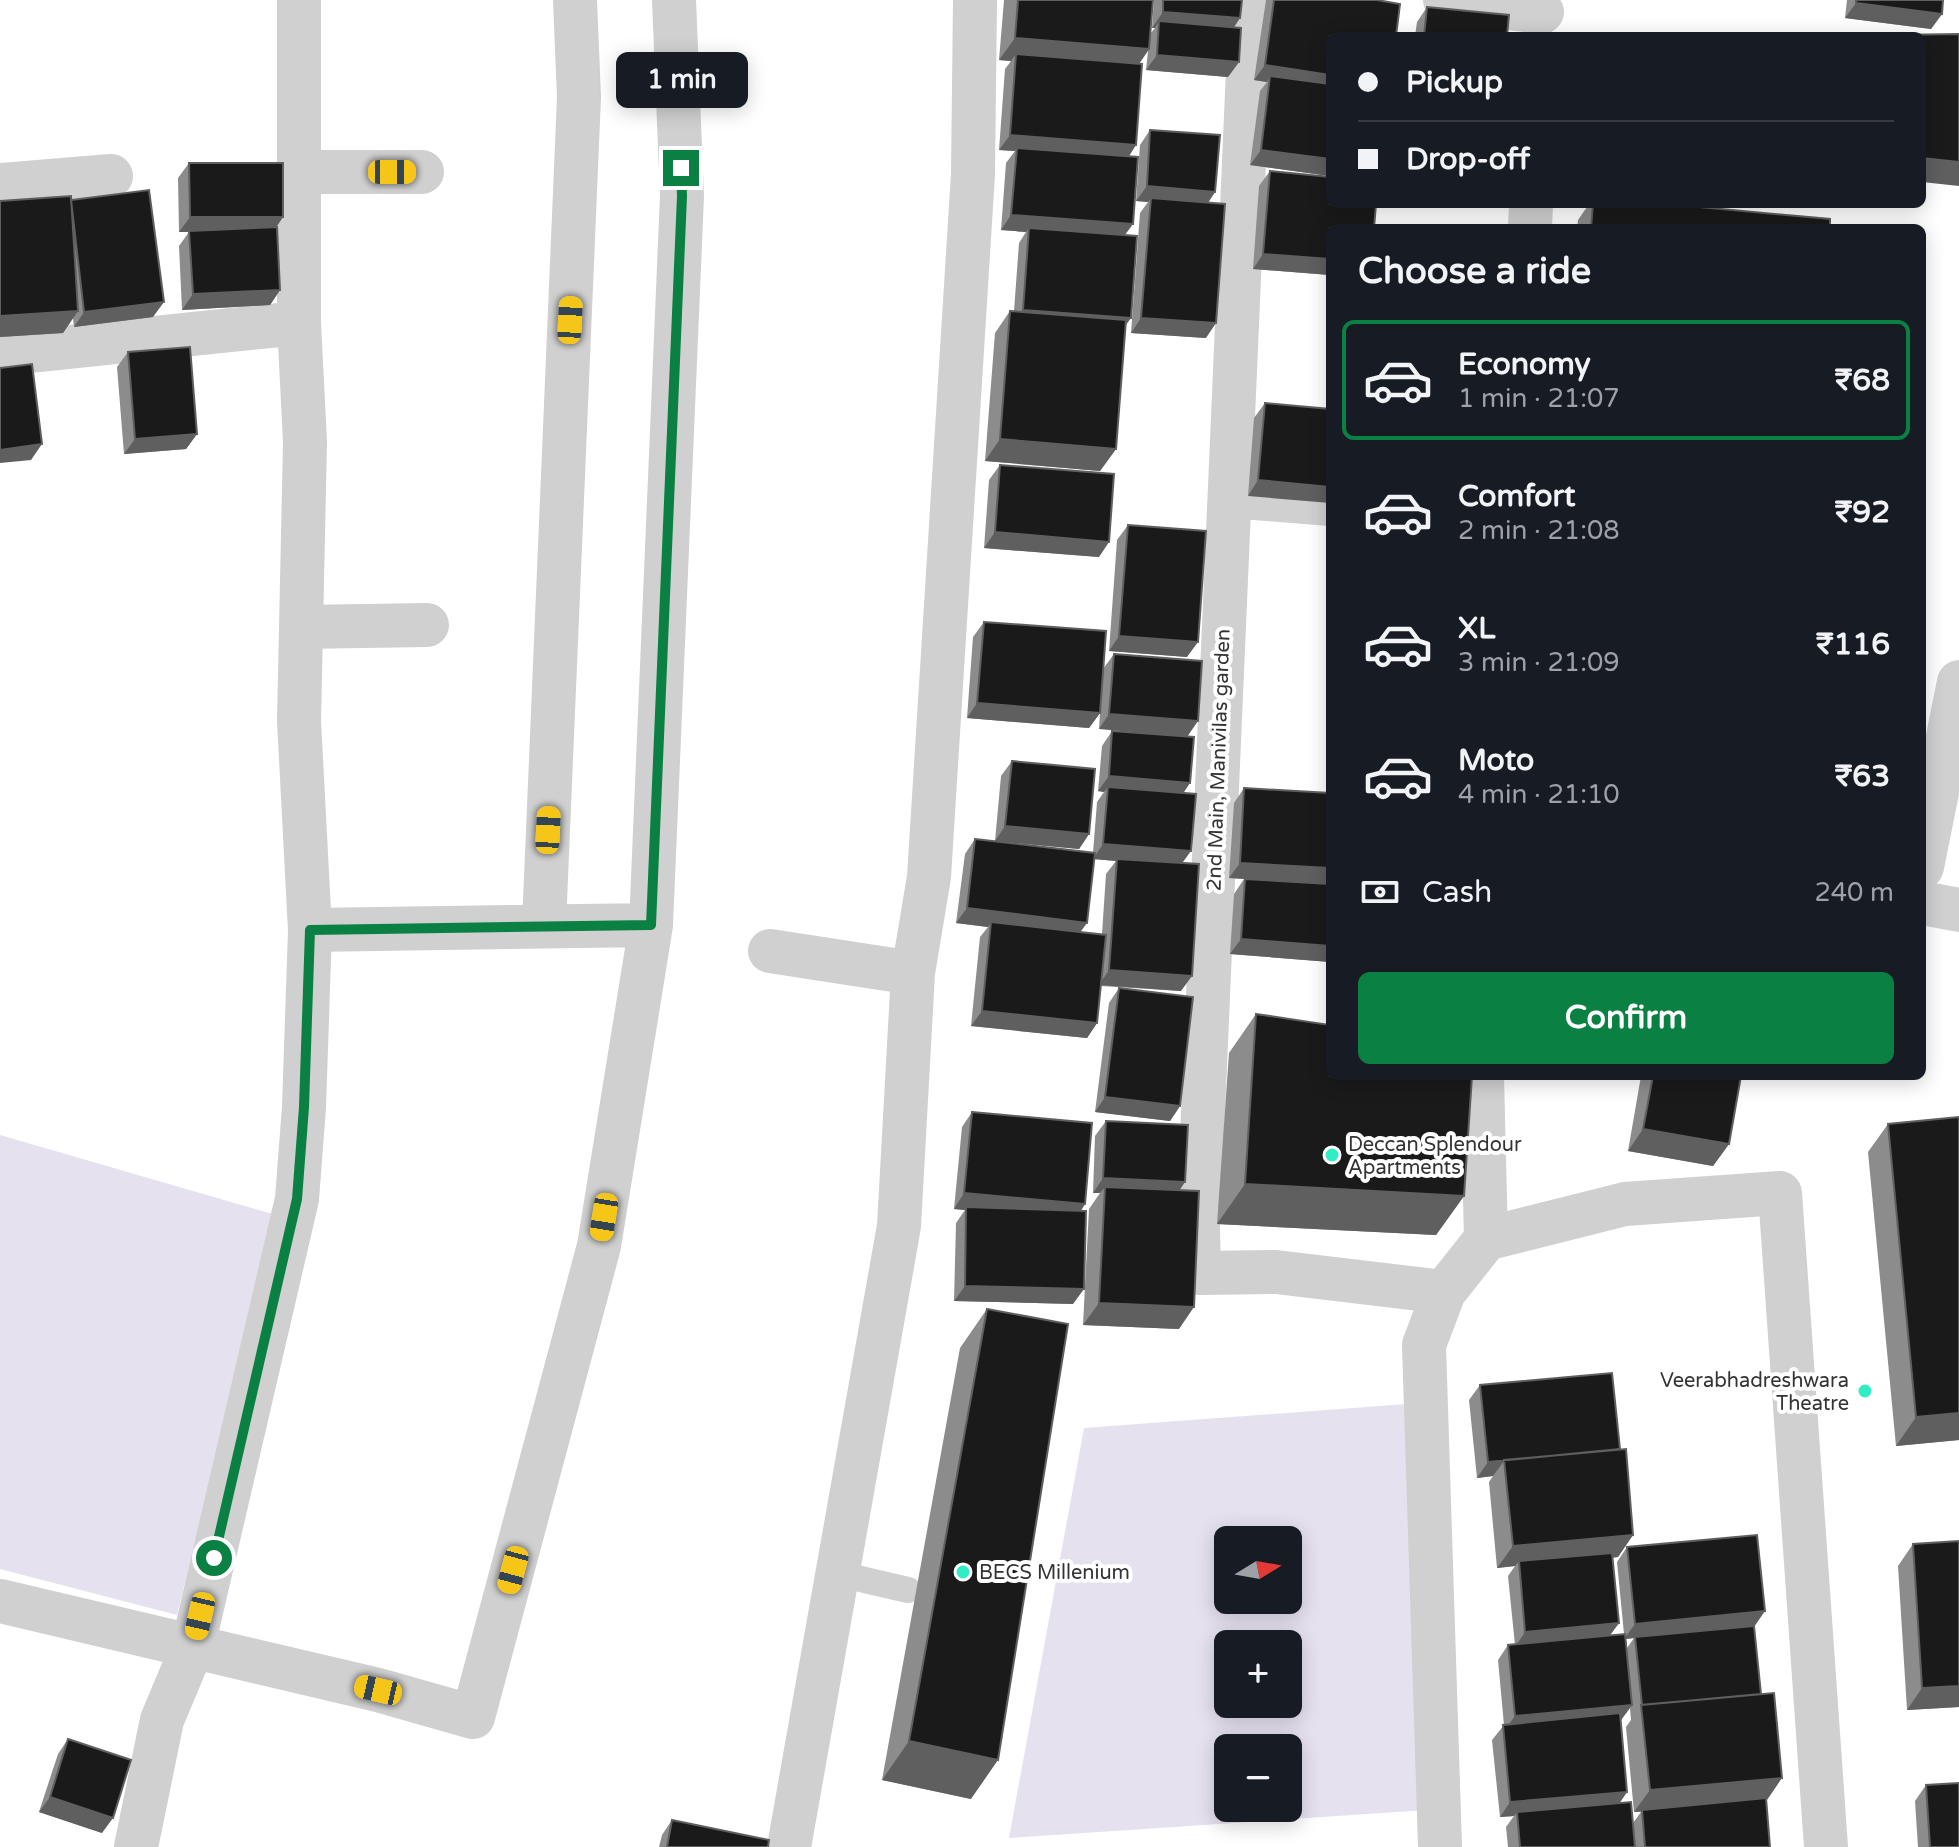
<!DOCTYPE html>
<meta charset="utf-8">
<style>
:root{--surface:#171b24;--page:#242831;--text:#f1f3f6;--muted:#9ea1a6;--line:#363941;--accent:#0b8043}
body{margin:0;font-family:"Varela Round",sans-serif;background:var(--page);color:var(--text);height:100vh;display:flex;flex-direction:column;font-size:30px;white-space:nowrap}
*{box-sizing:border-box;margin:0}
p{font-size:26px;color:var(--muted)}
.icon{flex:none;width:44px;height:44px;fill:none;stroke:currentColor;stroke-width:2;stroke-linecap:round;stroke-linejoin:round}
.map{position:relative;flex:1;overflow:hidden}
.drawer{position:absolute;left:1326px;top:224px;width:600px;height:856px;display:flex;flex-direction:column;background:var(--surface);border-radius:12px;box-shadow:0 4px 20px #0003}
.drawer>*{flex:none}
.top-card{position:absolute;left:1326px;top:32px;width:600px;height:176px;border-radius:12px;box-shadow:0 4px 20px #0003;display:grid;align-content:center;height:176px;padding:0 32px;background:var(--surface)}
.needle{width:52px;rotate:79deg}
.fabs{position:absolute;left:1214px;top:1526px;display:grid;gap:16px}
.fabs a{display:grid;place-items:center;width:88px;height:88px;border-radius:12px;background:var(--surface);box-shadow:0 4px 20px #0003;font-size:40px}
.end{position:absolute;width:36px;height:36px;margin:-18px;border:10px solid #0b8043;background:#fff;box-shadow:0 0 0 4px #fff}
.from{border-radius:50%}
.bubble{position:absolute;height:56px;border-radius:12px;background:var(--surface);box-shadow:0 4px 20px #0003;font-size:26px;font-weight:800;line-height:56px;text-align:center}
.car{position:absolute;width:24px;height:48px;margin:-24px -12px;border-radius:10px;box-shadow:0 0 6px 2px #0007;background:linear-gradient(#f5c518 24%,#345 0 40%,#f5c518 0 76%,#345 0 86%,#f5c518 0)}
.top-card b{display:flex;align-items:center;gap:28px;height:76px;font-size:30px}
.top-card b+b{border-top:2px solid var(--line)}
.top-card i{width:20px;height:20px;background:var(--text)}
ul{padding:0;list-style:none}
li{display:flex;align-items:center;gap:24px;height:120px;margin:0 16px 12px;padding:0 16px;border:4px solid transparent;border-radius:12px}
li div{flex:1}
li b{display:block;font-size:30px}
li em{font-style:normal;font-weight:800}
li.on{border-color:var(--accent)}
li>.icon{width:72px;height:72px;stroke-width:1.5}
h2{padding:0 32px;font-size:36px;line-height:96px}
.pay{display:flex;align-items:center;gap:20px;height:88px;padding:0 32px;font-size:30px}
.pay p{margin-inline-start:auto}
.cta{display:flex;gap:16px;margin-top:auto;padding:16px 32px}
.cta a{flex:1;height:92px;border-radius:12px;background:var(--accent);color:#fff;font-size:32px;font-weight:800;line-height:92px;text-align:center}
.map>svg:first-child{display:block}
.green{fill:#e6e1ef;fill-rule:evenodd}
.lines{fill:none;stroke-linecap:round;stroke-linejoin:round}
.service{stroke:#d0d0d0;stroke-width:26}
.minor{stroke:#d0d0d0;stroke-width:44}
.wall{fill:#8c8c8c;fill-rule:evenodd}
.shaded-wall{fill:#5f5f5f}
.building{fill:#1a1a1a;stroke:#5f5f5f;stroke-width:2}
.route{stroke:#0b8043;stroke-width:10}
.poi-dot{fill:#31edc6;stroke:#fff;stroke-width:3}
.labels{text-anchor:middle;stroke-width:8;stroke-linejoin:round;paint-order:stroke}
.street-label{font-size:20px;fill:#333;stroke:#fff}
.poi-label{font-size:20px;fill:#333;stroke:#fff;text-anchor:start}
</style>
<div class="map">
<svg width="1959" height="1847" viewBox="0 0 1959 1847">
<rect width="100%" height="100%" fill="#fff"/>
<path class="green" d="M0,1135l276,80 -99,400 -177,-46z
M1406,1404l21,406 -418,28 75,-410zM1228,1540h60v60h-60zM1228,1644h60v60h-60zM1228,1748h60v60h-60z"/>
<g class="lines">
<path class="service" d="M839,1574l69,16"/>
<path class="minor" d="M1251,0l-53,1228 1,45 77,-1 168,20
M1445,0l97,12
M299,172h123
M0,185l111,-9
M1530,228l1,-24
M0,354l299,-31
M1230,496l100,8
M301,627l126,-2
M1922,867l37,-185
M1922,903l37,7
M544,925l35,-828 -4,-97
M310,930l341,-5
M770,951l143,22
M1482,1076l4,163 139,-35 155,-11 46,654
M0,1601l378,89 95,27 126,-471 52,-321 31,-729 -8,-196
M136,1847l26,-127 31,-74 104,-447 7,-92 6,-177 -11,-209 6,-279 -6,-119v-323
M789,1847l110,-621 14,-253 16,-96 44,-703 2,-174
M1440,1847l-16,-502 20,-53 42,-53"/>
</g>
<path class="wall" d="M1004,0h149l-3,34 5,-6h-3l2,-28h88l-2,18 -6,9 5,35 -11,15 -82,-7 2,-19 -9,13 -10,92 -4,79v91l-9,123 -16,22 -115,-10 10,-128 15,-22h4l5,-68 7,-11 -25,-2 5,-67 9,-12 -16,-1 6,-81 6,-8 -12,-1z
M1266,0h111l-47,176 -80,-11 10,-74 7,-9 -13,-2z
M1847,0h96l-1,14 -11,15 -86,-11z
M1427,7l80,29h-92l2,-14z
M1150,130l65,62 -7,11 -2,135 -75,-5 9,-120 8,-11 -12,-1 4,-56z
M189,163l94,54 -7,10 4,63 -10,15 -88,5 -3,-64 10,-14h-10l-1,-54z
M1270,171l60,57v47l-77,-6 6,-83z
M71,200l82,117 -79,10 -1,-9 -10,15 -63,4v-136z
M1589,204h78l163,24h-253l1,-8z
M128,352l69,82 -11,15 -62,5 -7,-87z
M1265,403l65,6 -82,87 6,-78z
M1000,465l99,92 -115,-9 5,-68z
M1128,525l59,132 -78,-6 8,-111z
M984,622l119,47 11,-15 88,7 -103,68 1,-16 -11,15 -122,-10 6,-81z
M1112,731l71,62 -2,198 -80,-5 -4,37 -10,15 -116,-12 9,-89 8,-10 -32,-4 9,-69 10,-15 118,14 4,-51 7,-10 -6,-1 4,-45zM1094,859l22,2 -10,13 -4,60 -22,-2z
M1012,761l77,73 -10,15 -84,-8 6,-65z
M1244,788l86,96v78l-100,-8 4,-60 10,-15 -15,-1 5,-75z
M1119,988l61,118 -10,15 -75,-9 14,-109z
M1256,1014l208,182 -28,39 -219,-11 12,-171z
M1641,1076h100l-12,68 -16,22 -85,-15z
M972,1112l113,92 -4,7 -8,93 -119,-3 2,-78 9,-13 -11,-1 8,-82z
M1106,1121l73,69v139l-96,-4 6,-116 11,-16h-7l2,-57z
M1888,1124l71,316 -63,6 -28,-294z
M987,1309l-16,490 -89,-19 78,-432z
M1480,1385l140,64 13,86 -15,22 -6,1 7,65 -9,12 14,-1 -7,-72 10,-15 127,80 16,220h-262l-2,-20 8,-11 -14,1 -8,-77 12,-15 -6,-65 10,-15h7l-7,-69 7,-10 -18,2 -8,-86 4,-6 -16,2 -8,-78zM1634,1638l-7,10 -1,-9zM1630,1708l1,12 -5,7 8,85h7l-8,11 -14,-20 8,-11 -6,-72z
M1959,1541v166l-52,3 -9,-144 15,-22z
M68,1739l34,94 -63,-21 19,-58z
M1926,1785l33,62h-41l-3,-46z
M672,1820l96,27h-109l3,-12z"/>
<path class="shaded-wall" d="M1856,3l86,11 -11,15 -86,-11z
M1163,12l77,6 -10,15 -71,-12 -4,7h-3z
M1015,38l134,11 -15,22 -118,-17 -5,7 -12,-1z
M1157,55l82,7 -11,15 -82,-7z
M1265,65l65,10v16l-60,-15 -3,6 -13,-2z
M1010,135l126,10 -10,16 -109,-13 -2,3 -16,-1z
M1261,150l69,9v17l-80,-11z
M1922,158l37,4v24l-37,-4z
M1147,186l68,6 -10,15 -54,-9 -3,4 -12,-1z
M1011,215l122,9 -11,15 -93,-11 -3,4 -25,-2z
M190,217h93l-10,15h-94z
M1263,254l67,5v16l-77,-6z
M280,290l-10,15 -88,5 11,-16z
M164,302l-11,15 -79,10 10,-15z
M1023,310l108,8 -11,15 -107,-8z
M78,311l-15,22 -63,4v-21z
M1141,318l75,5 -10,15 -75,-5z
M197,434l-11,15 -62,5 11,-15z
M1000,439l116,10 -16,22 -115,-10z
M42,444l-11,16 -31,3v-13z
M1258,480l72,7v16l-82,-7z
M995,532l114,10 -10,15 -115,-9z
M1119,636l79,6 -11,15 -78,-6z
M977,703l123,10 -11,15 -122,-10z
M1109,714l89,7 -11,16 -88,-8z
M1109,776l81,7 -10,15 -72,-11 -4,5 -6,-1z
M1005,826l84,8 -10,15 -84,-8z
M1103,844l88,7 -11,15 -63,-7 -1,2 -23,-2z
M1240,863l90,5v16l-101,-6z
M967,908l120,15 -11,15 -85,-16 -3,5 -32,-4z
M1241,939l89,7v16l-100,-8z
M1109,970l83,6 -11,15 -82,-6z
M982,1011l115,12 -10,15 -116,-12z
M1105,1097l75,9 -10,15 -75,-9z
M1643,1129l86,15 -16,22 -85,-15z
M1103,1178l82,4 -10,15 -70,-10 -5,6h-7z
M1245,1184l219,12 -28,39 -219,-11z
M964,1193l121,11 -10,15 -109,-12 -1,3 -11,-1z
M965,1286l119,3 -11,15 -119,-3z
M1099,1303l95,4 -15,22 -96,-4z
M1959,1413v27l-63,6 20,-29z
M1504,1461l-11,15 -16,2 11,-16z
M1633,1535l-15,22 -99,9v-5l-4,5 -18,2 16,-22z
M1765,1611l-11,16 -130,12 11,-15z
M1619,1623l-11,15 -93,9 10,-15z
M1959,1686v21l-52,3 15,-22z
M1632,1705l-11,15 -117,11 11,-15z
M909,1741l89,19 -27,39 -89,-19z
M1782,1778l-15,22 -133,12 16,-22z
M1627,1792l-10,15 -100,5 -3,4 -14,1 10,-15z
M50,1797l63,21 -11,15 -63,-21z"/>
<path class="building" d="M1018,0h135l-4,49 -134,-11z
M1163,0h79l-2,18 -77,-6z
M1274,0h103l23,4 -4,32h-66v39l-65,-10z
M1856,0h87l-1,14 -86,-11z
M1427,7l82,8 -2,21h-83z
M1159,21l82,7 -2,34 -82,-7z
M1959,34v128l-37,-4v-122h-30l1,-1z
M1016,54l126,10 -6,81 -126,-10z
M1270,76l60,8v75l-69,-9z
M1150,130l70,5 -5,57 -68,-6z
M1017,148l121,9 -5,67 -122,-9z
M189,163h94v54h-93z
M1270,171l60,6v27h46l-2,24h-44v31l-67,-5z
M149,190l15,112 -80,10 -13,-112z
M71,196l7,115 -78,5v-115z
M1151,198l74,6 -9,119 -75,-5z
M1593,204h74l163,15v9h-239z
M277,227l3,63 -87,4 -4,-63z
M1029,228l108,8 -6,82 -108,-8z
M1010,311l116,9 -10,129 -116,-10z
M190,347l7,87 -62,5 -7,-87z
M32,364l10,80 -42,6v-82z
M1265,403l65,6v78l-72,-7z
M1000,465l114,9 -5,68 -114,-10z
M1128,525l78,6 -8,111 -79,-6z
M984,622l122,9 -6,82 -123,-10z
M1114,654l88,7 -4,60 -89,-7z
M1112,731l82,6 -4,46 -81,-7z
M1012,761l83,8 -6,65 -84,-8z
M1108,787l88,7 -5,57 -88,-7z
M1244,788l86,5v75l-90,-5z
M975,839l120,14 -8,70 -120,-15z
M1117,859l82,5 -7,112 -83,-6z
M1245,879l85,5v62l-89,-7z
M991,922l115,13 -9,88 -115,-12z
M1119,988l74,9 -13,109 -75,-9z
M1256,1014l74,11v51h142l-8,120 -219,-12z
M1653,1076h88l-12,68 -86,-15z
M972,1112l120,11 -7,81 -121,-11z
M1959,1117v296l-43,4 -28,-293z
M1106,1121l82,4 -3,57 -82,-4z
M1105,1187l94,4 -5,116 -95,-4z
M966,1207l120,4 -2,78 -119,-3z
M987,1309l81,15 -70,436 -89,-19z
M1612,1373l8,76 -132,13 -8,-77z
M1626,1449l7,86 -120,11 -9,-86z
M1757,1535l8,76 -130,13 -8,-77z
M1959,1541v145l-37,2 -9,-144z
M1612,1553l7,70 -94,9 -6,-71z
M1754,1626l7,68 -119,11 -7,-68z
M1625,1634l7,71 -117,11 -7,-71z
M1774,1693l8,85 -132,12 -9,-85z
M1620,1713l7,79 -117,10 -7,-77z
M68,1739l63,21 -18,58 -63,-21z
M1959,1783v64h-29l-4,-62z
M1766,1798l4,49h-125l-3,-37z
M1631,1802l4,45h-115l-3,-35z
M672,1820l97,20 -1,7h-101z"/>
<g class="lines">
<path class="route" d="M214,1558l83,-359 7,-92 6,-177 341,-5 31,-729 -1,-28"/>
</g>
<g class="poi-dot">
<circle cx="1332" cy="1155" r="8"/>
<circle cx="1865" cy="1391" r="8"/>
<circle cx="963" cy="1572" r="8"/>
</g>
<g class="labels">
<g class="street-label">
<text transform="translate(1218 760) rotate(-88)" y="7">2nd Main, Manivilas garden</text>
</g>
<g class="poi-label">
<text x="1348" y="1151">Deccan Splendour<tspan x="1348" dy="23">Apartments</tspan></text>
<text x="1849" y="1387" text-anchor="end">Veerabhadreshwara<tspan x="1849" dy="23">Theatre</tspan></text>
<text x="979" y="1579">BECS Millenium</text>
</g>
</g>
</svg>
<div class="fabs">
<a><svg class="needle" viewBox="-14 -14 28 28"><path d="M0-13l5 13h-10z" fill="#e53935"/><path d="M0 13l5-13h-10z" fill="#9ea1a6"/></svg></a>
<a>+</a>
<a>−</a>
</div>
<i class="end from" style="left:214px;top:1558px"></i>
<i class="end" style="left:681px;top:168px"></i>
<div class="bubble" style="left:616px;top:52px;width:132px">1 min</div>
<i class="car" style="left:392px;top:172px;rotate:90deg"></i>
<i class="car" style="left:570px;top:320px;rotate:3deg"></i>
<i class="car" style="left:548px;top:830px;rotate:3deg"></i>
<i class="car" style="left:604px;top:1217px;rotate:189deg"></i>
<i class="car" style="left:513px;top:1570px;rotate:195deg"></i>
<i class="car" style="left:200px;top:1616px;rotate:193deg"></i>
<i class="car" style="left:378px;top:1690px;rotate:283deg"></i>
<div class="top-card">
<b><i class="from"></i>Pickup</b>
<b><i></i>Drop-off</b>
</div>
<section class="drawer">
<h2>Choose a ride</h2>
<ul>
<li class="on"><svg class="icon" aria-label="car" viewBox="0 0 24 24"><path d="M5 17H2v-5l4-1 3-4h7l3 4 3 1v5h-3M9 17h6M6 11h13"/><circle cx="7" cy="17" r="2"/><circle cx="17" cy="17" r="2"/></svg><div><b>Economy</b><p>1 min · 21:07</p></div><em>₹68</em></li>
<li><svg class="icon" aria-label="car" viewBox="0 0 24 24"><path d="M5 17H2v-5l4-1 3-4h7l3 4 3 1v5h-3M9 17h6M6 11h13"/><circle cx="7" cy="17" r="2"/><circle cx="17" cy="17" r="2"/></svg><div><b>Comfort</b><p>2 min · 21:08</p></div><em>₹92</em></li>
<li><svg class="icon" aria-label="car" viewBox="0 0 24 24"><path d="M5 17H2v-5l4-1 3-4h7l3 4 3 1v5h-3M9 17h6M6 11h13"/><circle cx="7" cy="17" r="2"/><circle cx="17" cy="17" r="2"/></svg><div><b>XL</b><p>3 min · 21:09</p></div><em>₹116</em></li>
<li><svg class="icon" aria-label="car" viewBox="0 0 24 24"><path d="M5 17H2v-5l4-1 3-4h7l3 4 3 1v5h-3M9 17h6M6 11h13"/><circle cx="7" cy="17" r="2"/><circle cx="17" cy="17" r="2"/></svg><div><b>Moto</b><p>4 min · 21:10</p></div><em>₹63</em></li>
</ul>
<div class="pay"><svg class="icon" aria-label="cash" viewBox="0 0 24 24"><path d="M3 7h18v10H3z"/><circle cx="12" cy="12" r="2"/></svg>Cash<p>240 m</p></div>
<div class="cta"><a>Confirm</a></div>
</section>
</div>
